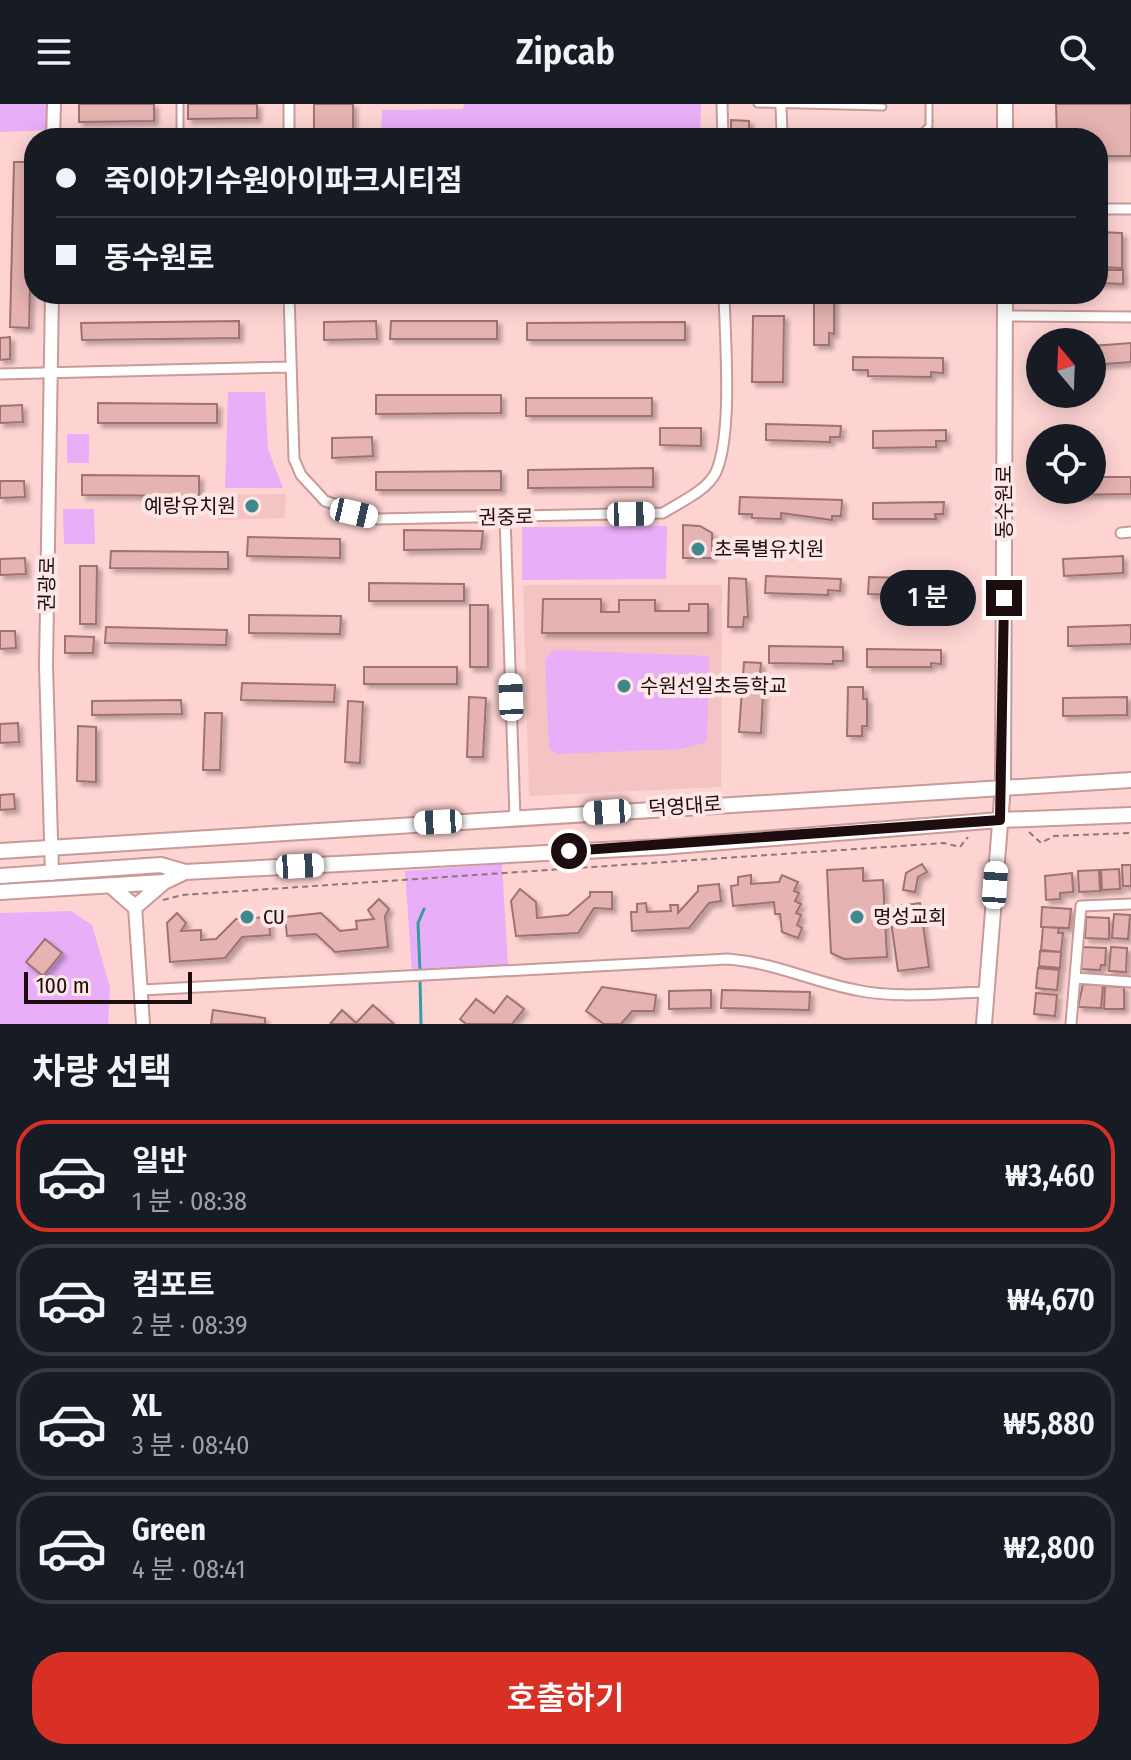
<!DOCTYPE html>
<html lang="ko">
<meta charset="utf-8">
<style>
:root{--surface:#171b24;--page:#242831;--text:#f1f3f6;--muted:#9ea1a6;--line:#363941;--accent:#d93025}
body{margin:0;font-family:"Fira Sans Condensed","Noto Sans KR",sans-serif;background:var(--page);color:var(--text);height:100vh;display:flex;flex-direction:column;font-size:30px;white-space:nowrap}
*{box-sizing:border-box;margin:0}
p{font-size:26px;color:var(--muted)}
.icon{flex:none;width:44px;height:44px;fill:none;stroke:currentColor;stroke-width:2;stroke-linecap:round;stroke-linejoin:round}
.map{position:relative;height:920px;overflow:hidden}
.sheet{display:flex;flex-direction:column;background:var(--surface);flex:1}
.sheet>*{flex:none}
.top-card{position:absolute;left:24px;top:24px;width:1084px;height:176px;border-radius:32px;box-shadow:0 4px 20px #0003;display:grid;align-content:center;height:176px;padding:0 32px;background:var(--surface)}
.needle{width:52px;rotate:341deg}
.controls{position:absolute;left:1026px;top:224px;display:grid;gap:16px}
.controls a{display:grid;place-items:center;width:80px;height:80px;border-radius:50%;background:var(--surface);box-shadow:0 4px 20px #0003;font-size:40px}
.scale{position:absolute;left:24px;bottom:20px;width:168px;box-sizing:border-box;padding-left:8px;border:4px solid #1e0d0e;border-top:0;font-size:22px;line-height:28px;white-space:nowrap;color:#1e0d0e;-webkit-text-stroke:6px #fce7e6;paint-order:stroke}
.end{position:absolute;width:36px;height:36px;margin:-18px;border:10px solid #1e0d0e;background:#fff;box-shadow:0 0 0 4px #fff}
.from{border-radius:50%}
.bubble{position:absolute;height:56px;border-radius:28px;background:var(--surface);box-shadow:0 4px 20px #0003;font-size:26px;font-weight:600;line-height:56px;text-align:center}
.car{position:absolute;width:24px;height:48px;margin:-24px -12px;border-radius:10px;box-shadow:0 0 6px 2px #0007;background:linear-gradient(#fff 24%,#345 0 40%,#fff 0 76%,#345 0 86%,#fff 0)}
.top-card b{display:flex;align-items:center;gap:28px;height:76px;font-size:30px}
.top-card b+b{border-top:2px solid var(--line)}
.top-card i{width:20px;height:20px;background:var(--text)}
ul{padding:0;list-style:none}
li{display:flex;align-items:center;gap:24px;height:112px;margin:0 16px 12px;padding:0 16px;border:4px solid var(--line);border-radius:32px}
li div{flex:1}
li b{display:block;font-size:30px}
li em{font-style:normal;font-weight:600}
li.active{border-color:var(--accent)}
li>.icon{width:72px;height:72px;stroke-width:1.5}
h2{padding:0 32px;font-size:36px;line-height:96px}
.button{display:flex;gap:16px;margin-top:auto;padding:16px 32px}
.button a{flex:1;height:92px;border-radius:32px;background:var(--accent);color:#fff;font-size:32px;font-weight:600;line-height:92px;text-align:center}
header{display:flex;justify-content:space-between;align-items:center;height:104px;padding:0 32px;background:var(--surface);font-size:36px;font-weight:600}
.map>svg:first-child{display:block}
.built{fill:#f4c3c3}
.green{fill:#e8aef7;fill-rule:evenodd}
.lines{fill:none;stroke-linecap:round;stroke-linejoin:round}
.stream{stroke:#379ba0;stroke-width:3}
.building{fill:#e5b3b2;stroke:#a07271;stroke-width:2;filter:url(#shadow)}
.service-casing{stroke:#ca9999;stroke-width:9}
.minor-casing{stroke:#ca9999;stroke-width:13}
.tertiary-casing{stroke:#ca9999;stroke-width:16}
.secondary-casing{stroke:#ca9999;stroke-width:18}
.path{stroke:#937575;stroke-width:2;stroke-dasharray:6 4;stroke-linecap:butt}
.service{stroke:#fff;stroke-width:5}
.minor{stroke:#fff;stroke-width:9}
.tertiary{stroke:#fff;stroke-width:12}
.secondary{stroke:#fff;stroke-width:14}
.route{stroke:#1e0d0e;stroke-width:10}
.poi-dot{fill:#40888c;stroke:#fce7e6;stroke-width:3}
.labels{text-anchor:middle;stroke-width:8;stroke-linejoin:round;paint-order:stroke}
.street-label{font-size:20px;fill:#1e0d0e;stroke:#fce7e6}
.poi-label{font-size:20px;fill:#1e0d0e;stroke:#fce7e6;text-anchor:start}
</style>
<header><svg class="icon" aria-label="menu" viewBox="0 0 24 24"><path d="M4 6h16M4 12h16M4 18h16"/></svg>Zipcab<svg class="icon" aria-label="search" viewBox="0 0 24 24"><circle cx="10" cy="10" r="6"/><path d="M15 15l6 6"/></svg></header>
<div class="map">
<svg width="1131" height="920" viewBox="0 0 1131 920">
<defs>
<filter id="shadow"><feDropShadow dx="4" dy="4" stdDeviation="2" flood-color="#0004"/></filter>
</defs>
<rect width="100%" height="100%" fill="#fed4d3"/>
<path class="built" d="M286,390l-1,24 -67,2 1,-25z
M523,481h199l-1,202 -192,9z"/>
<path class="green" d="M0,0h48l1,26 -49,2z
M464,0h237l-1,34h-319l1,-28 81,-1z
M228,288h37l3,57 15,39h-58z
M67,330h22v29h-22z
M63,405h31l1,35h-31z
M667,422l-1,53 -144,1v-53z
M554,546l155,6 -2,86 -27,7 -123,5 -8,-6 -4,-89z
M502,760l6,102 -96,6 -7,-101z
M71,807l21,14 18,62 -2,37h-108v-111zM45,835l17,14 -19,23 -17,-15z"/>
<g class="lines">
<path class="stream" d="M420,867l-2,-48 6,-14
M420,875l1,45"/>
</g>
<path class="building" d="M79,0h75v17l-75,1z
M188,0h69v14l-69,1z
M314,0h39v31l-39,1z
M1056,0h75v52h-33v-18h-41z
M731,16l18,1v17h-18z
M14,58h19l-4,166 -19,-1z
M1098,128l24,1v35l-24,-1z
M1098,166h25v14l-25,-1z
M814,190h20v40l-5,-1v12h-15z
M753,212h31l-1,66h-31z
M239,217v17l-157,2 -1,-17z
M376,217l1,18 -53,1v-18z
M391,217h106v18h-107z
M685,218v18h-158v-17z
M10,233v22l-10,1v-22z
M1131,239v19l-39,3v-19z
M853,253l90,1v15l-12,-1v5l-63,-1v-6h-15z
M376,291h125v18l-125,1z
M526,294h126v18h-126z
M98,299l119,1v19h-119z
M22,301l1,17 -23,1v-17z
M766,320l75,2 -1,11h-10v5l-64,-2z
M660,324h41v18l-41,-1z
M946,326v11h-10v6l-63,1v-17z
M372,333l1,19 -41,2v-20z
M653,364v19l-125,1v-18z
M501,367v19h-125v-18z
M82,371l117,1v20l-117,-1z
M1092,373h39v17l-66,1v-5h27z
M0,377h24l1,16 -25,1z
M740,393l102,3 -1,16h-9v4l-51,-7v6l-29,-1v-4h-13z
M944,398l-1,12h-8l1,5h-63v-16z
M683,421l17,1 12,7v25h-29z
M404,426l79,1 -2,18 -77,1z
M248,433l92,2v19l-93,-2z
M111,447l117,1v17l-118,-1z
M1123,452v17l-59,3 -1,-17z
M25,454l1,16 -26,1v-16z
M80,462h17l-1,58h-16z
M766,472l75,3 -1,12 -12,-1v5l-63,-2z
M869,473l73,2v12h-10l-1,5 -63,-2z
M729,474l17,1 2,38h-4l-1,10h-15z
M369,479l95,1v17h-95z
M543,495h58v13h18v-12h36v11h34v-7h19v29h-166z
M470,501h18v62h-18z
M249,511l92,1 -1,18 -91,-1z
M1131,521v19l-63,2v-19z
M106,523l121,3 -1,15 -121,-2z
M0,527h15l1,17 -16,1z
M65,532l29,1 -1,16h-28z
M769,542l74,1v14h-10v3l-64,-1z
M867,545l74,1v14l-10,-1v4h-64z
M744,558l17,1 -1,10 4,1 -3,59 -22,-1z
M364,563h93v17h-93z
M242,579l93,2 -1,17 -93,-2z
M848,583h15v12h4v27h-5v10h-15z
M469,593l17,1 -3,59h-16z
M1127,593v18l-64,1v-18z
M181,596l1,14 -90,1v-14z
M348,597l15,1 -3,61 -15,-1z
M205,609h17l-2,57h-17z
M18,619l1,19 -19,1v-19z
M78,622l18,1v55l-19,-1z
M14,690l1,15 -15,1v-15z
M922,760l5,8 -9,5 -3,15 -12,-2 3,-17z
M1122,761h9v21h-8z
M863,764v13l20,-1 4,77 -43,2 -13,-6 -4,-83z
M1119,765l1,20 -18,1 -1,-20z
M1099,766l1,21 -21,1 -1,-21z
M1072,769l1,19 -13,1v6l-14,1 -1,-24z
M751,771v9l28,-2 3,-7 16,7 -4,9 5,2 -4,8 6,3 -5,9 5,2 -4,10 5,3 -4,10 -16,-6 -2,-18h-5l-1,-12 -41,4 -2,-20 7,-1v-8z
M719,780l2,17 -12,2 -20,25 -57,3 -1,-19h6v-8l9,-1 1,9 24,-1 -1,-6h8v8l20,-22v-5z
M520,785l16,13 1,16 31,-3 22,-19v-4h22v17l-18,-1 -16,25 -62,3 -5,-35z
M379,795l10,10 -4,7 3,31 -53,5 -19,-18 -29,2 -2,-19 36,-4 19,18 17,-2 -1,-8 18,-2 -6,-9z
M920,799l9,64 -31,4 -9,-64z
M1042,803l29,2 -2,19 -28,-1z
M177,809l9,10 -5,8 20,-1v10l15,-1 20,-20 33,-2 1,18 -28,2 -17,21 -55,4 -3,-39z
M1114,810l16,1 -2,24 -16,-1z
M1086,813l23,1v21l-24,-1z
M1043,823l16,1 -1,5h5l-2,19 -20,-2z
M45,835l17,14 -19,23 -17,-14z
M1082,843l24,1 -1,17h-4l-1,5 -19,-1z
M1111,843l16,1 -1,24 -17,-1z
M1040,847l21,1 -1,16 -21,-2z
M1038,864l21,2 -2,20 -21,-2z
M1083,880l20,1 -2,23 -23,-1z
M1105,882l19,1v22h-20z
M602,883l54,8 -2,16h-22l-11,13h-17l-18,-13z
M711,886v18l-42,1v-18z
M722,886l88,2 -1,18 -88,-2z
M1036,889l21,2 -2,21 -21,-2z
M507,892l17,13 -12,15h-46l-6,-5 16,-20 18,14z
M373,901l21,19h-64l12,-14 14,13z
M213,906l52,8v6h-54z"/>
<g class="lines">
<defs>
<path id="service" d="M180,0v34
M757,0l126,3
M788,32l131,-1 10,-9v-21
M161,193l78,-1
M89,194l72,-3"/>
<path id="minor" d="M289,0v34
M722,0l1,34
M781,2l1,27 6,3
M1098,105h33
M289,190l5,165 7,16 24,26 53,18 285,-6c17,-11 44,-22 53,-41 17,-39 9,-134 8,-178
M1005,212l126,1
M0,270l289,-7
M505,413l10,301
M1121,429l10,-1
M1075,874l56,4
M142,886l586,-31c48,4 82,22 128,31 41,9 88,3 131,2
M1071,920l10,-118 50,-2"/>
<path id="tertiary" d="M53,34l1,-34
M52,190l-6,372 6,208
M135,803l8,117"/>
<path id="secondary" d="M1005,0v34
M0,747l1131,-71
M0,772l161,-11 24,7
M110,781l25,22 29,-25
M0,788l164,-10 21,-10 476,-25 339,-27 131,-5
M984,920l19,-238 2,-492"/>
</defs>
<use href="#service" class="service-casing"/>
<use href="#minor" class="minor-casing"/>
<use href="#tertiary" class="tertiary-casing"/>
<use href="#secondary" class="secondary-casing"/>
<path class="path" d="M1029,728l12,11 13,-7 77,-3
M163,796l19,-5 762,-52 16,4 8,-10"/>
<use href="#service" class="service"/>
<use href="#minor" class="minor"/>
<use href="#tertiary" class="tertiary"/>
<use href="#secondary" class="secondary"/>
</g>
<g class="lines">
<path class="route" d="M569,747l431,-31 4,-222"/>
</g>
<g class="poi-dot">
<circle cx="252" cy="402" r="8"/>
<circle cx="698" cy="445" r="8"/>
<circle cx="624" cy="582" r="8"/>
<circle cx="247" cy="813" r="8"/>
<circle cx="857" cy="813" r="8"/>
</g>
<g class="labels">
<g class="street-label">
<text transform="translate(1004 398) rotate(-90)" y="7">동수원로</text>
<text transform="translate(506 413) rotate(-1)" y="7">권중로</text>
<text transform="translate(47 480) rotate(-89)" y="7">권광로</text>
<text transform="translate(685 702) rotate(-4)" y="7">덕영대로</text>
</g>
<g class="poi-label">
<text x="236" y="409" text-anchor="end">예랑유치원</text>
<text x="714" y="452">초록별유치원</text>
<text x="640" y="589">수원선일초등학교</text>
<text x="263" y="820">CU</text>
<text x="873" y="820">명성교회</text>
</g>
</g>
</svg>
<div class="controls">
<a><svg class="needle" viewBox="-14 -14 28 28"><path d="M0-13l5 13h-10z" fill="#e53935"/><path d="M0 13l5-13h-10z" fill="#9ea1a6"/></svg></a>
<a><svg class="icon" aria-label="locate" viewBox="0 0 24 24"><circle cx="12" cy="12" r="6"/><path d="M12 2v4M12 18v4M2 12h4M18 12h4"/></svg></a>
</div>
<div class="scale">100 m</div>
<i class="end from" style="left:569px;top:747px"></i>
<i class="end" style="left:1004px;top:494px"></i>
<div class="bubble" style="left:880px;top:466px;width:96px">1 분</div>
<i class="car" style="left:354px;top:409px;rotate:103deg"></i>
<i class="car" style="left:631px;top:410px;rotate:89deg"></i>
<i class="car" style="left:511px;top:593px;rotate:358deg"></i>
<i class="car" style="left:607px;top:708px;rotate:266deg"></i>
<i class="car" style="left:438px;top:718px;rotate:267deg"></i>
<i class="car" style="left:300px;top:762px;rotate:87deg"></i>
<i class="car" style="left:995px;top:781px;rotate:4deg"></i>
<div class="top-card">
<b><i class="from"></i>죽이야기수원아이파크시티점</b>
<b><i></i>동수원로</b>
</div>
</div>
<section class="sheet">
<h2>차량 선택</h2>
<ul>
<li class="active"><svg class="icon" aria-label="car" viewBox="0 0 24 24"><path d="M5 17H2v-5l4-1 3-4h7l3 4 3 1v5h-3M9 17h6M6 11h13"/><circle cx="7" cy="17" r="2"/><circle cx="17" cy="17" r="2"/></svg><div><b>일반</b><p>1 분 · 08:38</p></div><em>₩3,460</em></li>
<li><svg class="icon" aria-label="car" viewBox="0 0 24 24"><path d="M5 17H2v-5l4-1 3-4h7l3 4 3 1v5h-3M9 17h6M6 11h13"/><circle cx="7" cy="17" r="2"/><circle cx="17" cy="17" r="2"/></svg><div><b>컴포트</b><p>2 분 · 08:39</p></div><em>₩4,670</em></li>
<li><svg class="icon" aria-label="car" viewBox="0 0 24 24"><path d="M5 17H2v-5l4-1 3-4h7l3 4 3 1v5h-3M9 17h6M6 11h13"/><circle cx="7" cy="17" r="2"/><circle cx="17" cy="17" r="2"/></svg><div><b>XL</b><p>3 분 · 08:40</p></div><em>₩5,880</em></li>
<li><svg class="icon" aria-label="car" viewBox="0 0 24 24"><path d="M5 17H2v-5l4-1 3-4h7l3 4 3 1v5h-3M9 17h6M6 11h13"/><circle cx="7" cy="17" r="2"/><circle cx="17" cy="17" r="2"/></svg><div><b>Green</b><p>4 분 · 08:41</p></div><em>₩2,800</em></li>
</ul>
<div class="button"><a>호출하기</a></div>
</section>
